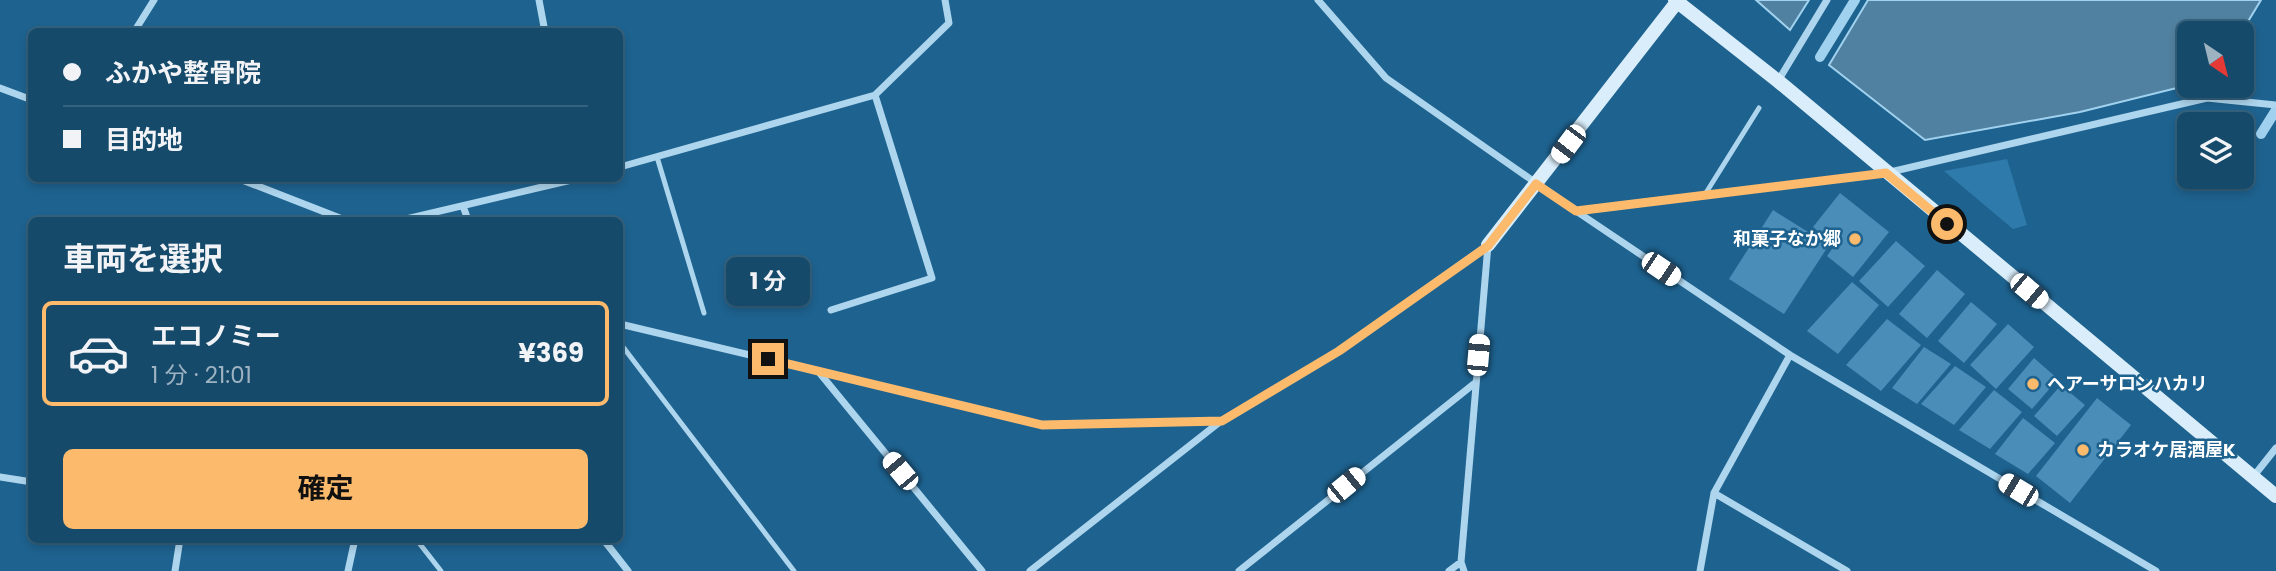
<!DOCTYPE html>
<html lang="ja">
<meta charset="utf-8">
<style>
:root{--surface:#164a6b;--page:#1f5171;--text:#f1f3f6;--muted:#9eb3c1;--line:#35627e;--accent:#fcba6c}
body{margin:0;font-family:Poppins,"Noto Sans JP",sans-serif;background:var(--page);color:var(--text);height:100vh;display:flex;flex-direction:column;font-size:26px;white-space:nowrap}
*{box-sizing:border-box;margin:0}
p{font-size:23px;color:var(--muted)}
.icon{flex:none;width:38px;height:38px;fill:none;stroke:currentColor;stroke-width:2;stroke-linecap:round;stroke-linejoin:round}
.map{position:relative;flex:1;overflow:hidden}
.side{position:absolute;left:28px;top:217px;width:595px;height:326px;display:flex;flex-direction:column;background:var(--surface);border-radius:10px;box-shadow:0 4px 10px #0003,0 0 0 2px var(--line)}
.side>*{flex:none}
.hud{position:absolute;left:28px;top:28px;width:595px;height:154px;border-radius:10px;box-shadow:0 4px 10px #0003,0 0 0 2px var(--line);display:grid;align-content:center;height:154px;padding:0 35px;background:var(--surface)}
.needle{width:46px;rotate:145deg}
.buttons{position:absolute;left:2177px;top:21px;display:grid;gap:14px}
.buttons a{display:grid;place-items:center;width:77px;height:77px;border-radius:10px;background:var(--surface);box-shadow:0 4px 10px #0003,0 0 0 2px var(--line);font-size:35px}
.end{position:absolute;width:32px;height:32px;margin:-16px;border:9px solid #fcba6c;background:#111;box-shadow:0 0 0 4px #111}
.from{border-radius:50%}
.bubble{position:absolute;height:49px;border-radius:10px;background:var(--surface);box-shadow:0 4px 10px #0003,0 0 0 2px var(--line);font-size:23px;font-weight:700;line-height:49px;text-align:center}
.car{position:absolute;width:21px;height:42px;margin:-21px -10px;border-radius:9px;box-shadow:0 0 5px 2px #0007;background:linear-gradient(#fff 24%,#345 0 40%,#fff 0 76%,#345 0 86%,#fff 0)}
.hud b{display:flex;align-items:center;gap:24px;height:66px;font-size:26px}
.hud b+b{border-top:2px solid var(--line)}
.hud i{width:18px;height:18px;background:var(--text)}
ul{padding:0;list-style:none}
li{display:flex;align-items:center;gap:21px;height:105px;margin:0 14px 10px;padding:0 21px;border:4px solid transparent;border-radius:10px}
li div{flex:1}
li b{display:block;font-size:26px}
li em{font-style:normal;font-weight:700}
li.current{border-color:var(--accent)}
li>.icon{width:63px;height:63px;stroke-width:1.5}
h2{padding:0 35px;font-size:32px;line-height:84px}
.cta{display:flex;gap:14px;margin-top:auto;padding:14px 35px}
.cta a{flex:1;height:80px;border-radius:10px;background:var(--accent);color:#111;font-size:28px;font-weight:700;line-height:80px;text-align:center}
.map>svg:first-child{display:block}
.green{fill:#2e7bab}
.water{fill:#5181a0;stroke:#a0d2ef;stroke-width:2}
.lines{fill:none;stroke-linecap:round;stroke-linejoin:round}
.stream{stroke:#a0d2ef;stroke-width:10}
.building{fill:#4a8db8}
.lane{stroke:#add5ed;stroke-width:5}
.street{stroke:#add5ed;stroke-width:7}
.secondary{stroke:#d9edfa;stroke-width:14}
.route{stroke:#fcba6c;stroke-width:9}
.poi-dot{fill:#fcba6c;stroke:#1e628f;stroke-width:2.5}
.labels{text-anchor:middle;stroke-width:5;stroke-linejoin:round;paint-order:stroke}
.poi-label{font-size:18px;font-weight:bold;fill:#fff;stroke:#1e628f;text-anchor:start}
</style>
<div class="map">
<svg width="2276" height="571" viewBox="0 0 2276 571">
<rect width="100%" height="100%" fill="#1e628f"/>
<path class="green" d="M2007,159l20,66 -14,4 -69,-58z"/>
<path class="water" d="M1756,0h53l-19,30z
M1868,0h393l-20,33h-52v52l-109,27 -155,28 -96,-75z"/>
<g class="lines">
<path class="stream" d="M1820,57l35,-57
M2261,134l15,-24"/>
</g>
<path class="building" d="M1840,193l49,39 -36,45 -26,-21 8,-11 -22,-18z
M1773,210l56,35 -45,69 -55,-35z
M1896,241l29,25 -37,41 -29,-26z
M1937,270l28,24 -38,44 -28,-24z
M1852,282l27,23 -41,49 -31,-23z
M1971,302l26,22 -33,39 -26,-22z
M1887,319l34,26 -40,46 -35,-26z
M2008,324l26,23 -38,42 -26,-24z
M1924,347l27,17 -34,40 -25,-16z
M2034,358l24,21 -26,30 -24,-20z
M1955,366l31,21 -32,38 -33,-21z
M2061,385l24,20 -28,31 -23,-20z
M1994,390l28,22 -32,37 -31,-19z
M2097,398l34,27 -61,78 -34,-27z
M2023,418l32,25 -27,31 -33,-20z"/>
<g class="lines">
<path class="lane" d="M657,157l47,156
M1704,196l55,-88
M620,343l174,228
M416,539l25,32"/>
<path class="street" d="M539,0l6,32
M1318,0l68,78 190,133 214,144 366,216
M134,32l20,-32
M1778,81l49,-81
M0,88l32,12
M620,167l255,-72 74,-72 -4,-23
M237,178l108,42
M463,206l5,14
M1576,211l310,-38 321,-75 69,7
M402,220l178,-42
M831,310l101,-32 -57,-183
M620,324l422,101 179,-4
M818,371l164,200
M0,477l32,5
M2253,477l23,-29
M1714,493l133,78
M603,539l25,32
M175,571l5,-32
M348,571l7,-32
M1030,571l191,-150 118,-70 149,-106
M1239,571l236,-188
M1449,571l12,-9
M1464,571l-3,-9 27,-317
M1700,571l14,-78 76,-138"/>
<path class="secondary" d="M1675,0l103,81 498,415
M1488,245l189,-243"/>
</g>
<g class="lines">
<path class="route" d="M768,359l274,66 180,-4 117,-70 149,-105 48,-62 40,27 310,-38 61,51"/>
</g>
<g class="poi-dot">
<circle cx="1855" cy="239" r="7"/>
<circle cx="2033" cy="384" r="7"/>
<circle cx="2083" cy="450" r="7"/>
</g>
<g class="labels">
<g class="poi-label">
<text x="1841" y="245" text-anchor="end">和菓子なか郷</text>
<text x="2047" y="390">ヘアーサロンハカリ</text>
<text x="2097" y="456">カラオケ居酒屋K</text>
</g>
</g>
</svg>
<div class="buttons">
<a><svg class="needle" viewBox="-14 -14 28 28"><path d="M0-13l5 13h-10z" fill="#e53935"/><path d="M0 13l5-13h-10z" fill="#9eb3c1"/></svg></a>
<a><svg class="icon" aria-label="layers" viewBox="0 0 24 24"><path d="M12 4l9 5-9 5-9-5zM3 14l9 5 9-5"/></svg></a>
</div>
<i class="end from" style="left:1947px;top:224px"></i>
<i class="end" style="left:768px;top:359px"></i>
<div class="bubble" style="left:726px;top:257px;width:84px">1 分</div>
<i class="car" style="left:1568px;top:144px;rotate:217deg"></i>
<i class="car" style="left:1661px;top:269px;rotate:124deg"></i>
<i class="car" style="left:2029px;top:291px;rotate:130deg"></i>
<i class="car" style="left:1478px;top:355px;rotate:5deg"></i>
<i class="car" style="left:900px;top:471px;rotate:320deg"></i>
<i class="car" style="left:1346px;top:485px;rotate:51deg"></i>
<i class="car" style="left:2018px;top:490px;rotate:301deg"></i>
<div class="hud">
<b><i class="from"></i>ふかや整骨院</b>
<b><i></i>目的地</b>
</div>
<section class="side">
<h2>車両を選択</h2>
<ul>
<li class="current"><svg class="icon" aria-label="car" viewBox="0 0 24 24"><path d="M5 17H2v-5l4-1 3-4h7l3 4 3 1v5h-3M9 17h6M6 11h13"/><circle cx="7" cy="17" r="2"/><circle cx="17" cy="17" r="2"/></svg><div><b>エコノミー</b><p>1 分 · 21:01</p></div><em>¥369</em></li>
</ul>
<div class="cta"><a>確定</a></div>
</section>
</div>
